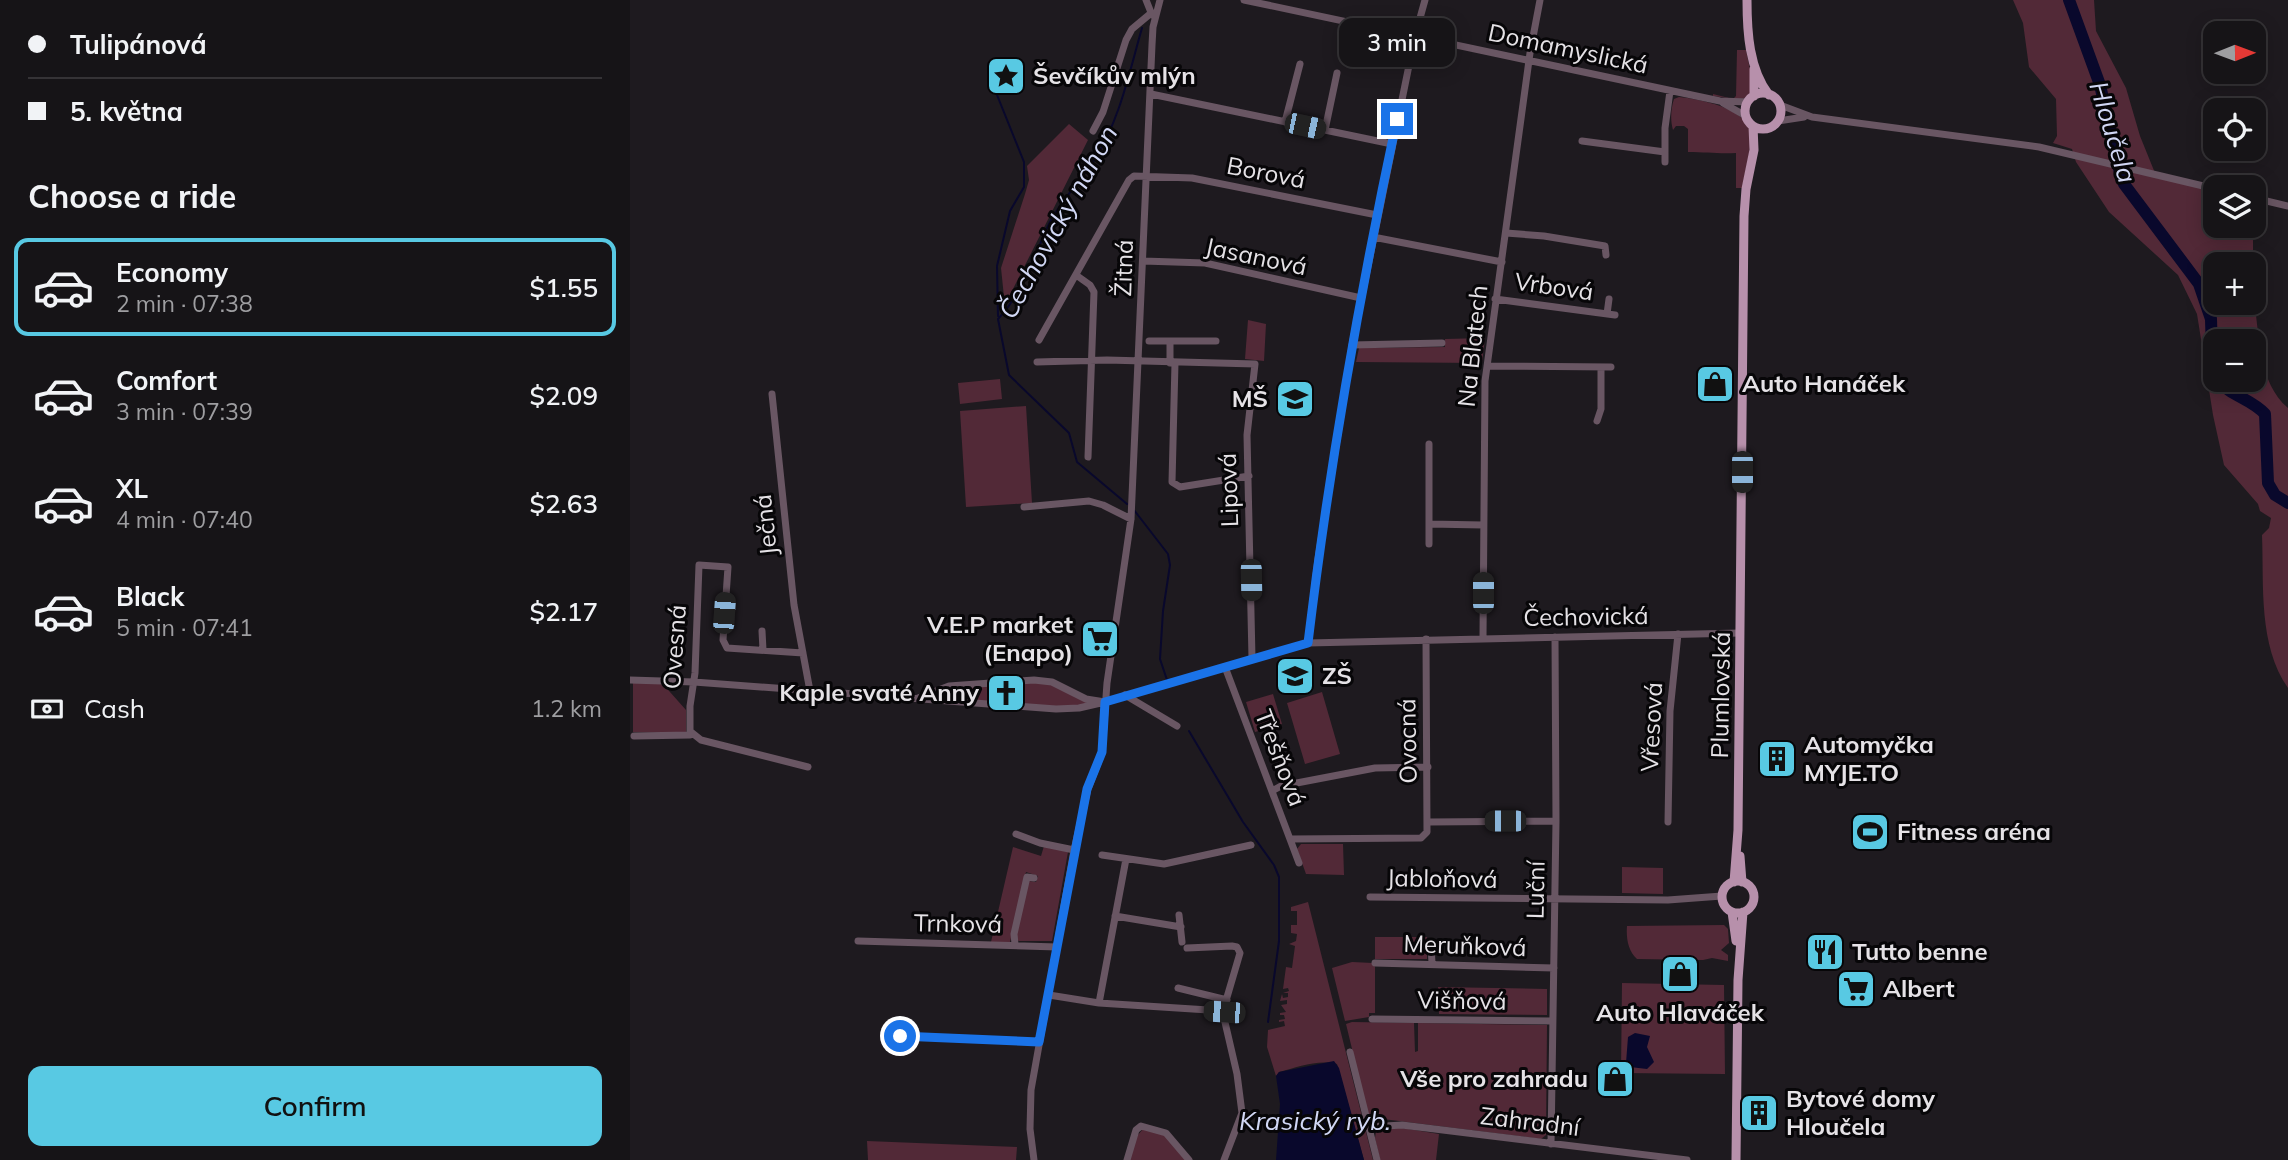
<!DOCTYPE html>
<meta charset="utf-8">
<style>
:root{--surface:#161417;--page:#1f1d20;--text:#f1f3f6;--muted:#9e9ea1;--line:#353336;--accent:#58c9e3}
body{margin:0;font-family:Mulish,sans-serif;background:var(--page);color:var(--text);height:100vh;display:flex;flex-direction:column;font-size:26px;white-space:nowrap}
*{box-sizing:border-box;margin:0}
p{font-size:23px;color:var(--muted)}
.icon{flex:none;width:38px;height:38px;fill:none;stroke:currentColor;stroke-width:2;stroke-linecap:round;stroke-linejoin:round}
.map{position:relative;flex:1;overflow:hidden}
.side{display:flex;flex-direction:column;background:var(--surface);width:630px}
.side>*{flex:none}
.banner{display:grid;align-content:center;height:154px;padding:0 28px;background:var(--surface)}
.needle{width:46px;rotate:89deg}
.controls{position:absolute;left:1573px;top:21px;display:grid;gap:14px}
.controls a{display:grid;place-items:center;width:63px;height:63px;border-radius:14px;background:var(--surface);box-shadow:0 4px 18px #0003,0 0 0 2px var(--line);font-size:35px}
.end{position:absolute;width:32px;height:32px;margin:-16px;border:9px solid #1a73e8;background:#fff;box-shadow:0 0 0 4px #fff}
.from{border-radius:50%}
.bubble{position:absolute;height:49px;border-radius:14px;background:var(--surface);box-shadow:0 4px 18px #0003,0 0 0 2px var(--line);font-size:23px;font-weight:600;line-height:49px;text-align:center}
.car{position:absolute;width:21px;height:42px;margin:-21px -10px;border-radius:9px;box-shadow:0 0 5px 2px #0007;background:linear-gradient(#222 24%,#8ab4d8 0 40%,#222 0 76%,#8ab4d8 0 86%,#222 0)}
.banner b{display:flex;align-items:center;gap:24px;height:66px;font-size:26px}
.banner b+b{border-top:2px solid var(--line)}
.banner i{width:18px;height:18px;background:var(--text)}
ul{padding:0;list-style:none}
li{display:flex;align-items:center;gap:21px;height:98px;margin:0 14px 10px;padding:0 14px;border:4px solid transparent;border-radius:14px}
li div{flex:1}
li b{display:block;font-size:26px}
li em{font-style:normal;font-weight:600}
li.selected{border-color:var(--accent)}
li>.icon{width:63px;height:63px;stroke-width:1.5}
h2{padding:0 28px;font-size:32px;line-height:84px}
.pay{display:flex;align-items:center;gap:18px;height:77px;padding:0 28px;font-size:26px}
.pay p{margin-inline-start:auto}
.button{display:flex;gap:14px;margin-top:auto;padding:14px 28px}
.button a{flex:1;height:80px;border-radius:14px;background:var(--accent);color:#111;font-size:28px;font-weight:600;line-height:80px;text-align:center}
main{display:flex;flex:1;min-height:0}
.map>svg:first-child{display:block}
.green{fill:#522937;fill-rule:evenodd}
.water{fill:#09082c}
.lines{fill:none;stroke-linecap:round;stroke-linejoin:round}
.stream{stroke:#09082c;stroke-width:2}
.river{stroke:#09082c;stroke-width:12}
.minor{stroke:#695663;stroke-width:7}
.major{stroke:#b790ab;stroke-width:9}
.route{stroke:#1a73e8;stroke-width:9}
.labels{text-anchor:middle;stroke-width:6;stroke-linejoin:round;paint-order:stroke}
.street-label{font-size:24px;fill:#e5e2e6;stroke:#070608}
.poi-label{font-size:24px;font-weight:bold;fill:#e5e2e6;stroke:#070608;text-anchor:start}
.water-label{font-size:26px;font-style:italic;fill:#d1d7f4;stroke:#070608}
</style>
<main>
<section class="side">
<div class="banner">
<b><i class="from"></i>Tulipánová</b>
<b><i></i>5. května</b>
</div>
<h2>Choose a ride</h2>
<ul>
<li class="selected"><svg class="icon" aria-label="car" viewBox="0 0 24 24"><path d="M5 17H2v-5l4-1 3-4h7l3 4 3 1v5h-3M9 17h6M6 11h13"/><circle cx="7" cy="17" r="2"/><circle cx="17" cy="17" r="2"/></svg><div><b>Economy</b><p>2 min · 07:38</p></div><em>$1.55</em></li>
<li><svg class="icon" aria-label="car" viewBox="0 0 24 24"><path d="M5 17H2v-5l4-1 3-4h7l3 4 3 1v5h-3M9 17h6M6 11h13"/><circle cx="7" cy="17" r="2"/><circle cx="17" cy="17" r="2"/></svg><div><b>Comfort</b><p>3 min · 07:39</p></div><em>$2.09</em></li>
<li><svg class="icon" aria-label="car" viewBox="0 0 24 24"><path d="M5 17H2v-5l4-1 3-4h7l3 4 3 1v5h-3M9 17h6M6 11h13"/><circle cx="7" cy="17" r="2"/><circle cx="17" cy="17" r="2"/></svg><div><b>XL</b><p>4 min · 07:40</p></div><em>$2.63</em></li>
<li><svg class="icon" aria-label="car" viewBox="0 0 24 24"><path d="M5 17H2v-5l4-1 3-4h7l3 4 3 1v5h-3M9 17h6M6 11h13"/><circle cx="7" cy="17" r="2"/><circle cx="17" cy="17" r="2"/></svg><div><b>Black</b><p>5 min · 07:41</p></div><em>$2.17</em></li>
</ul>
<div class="pay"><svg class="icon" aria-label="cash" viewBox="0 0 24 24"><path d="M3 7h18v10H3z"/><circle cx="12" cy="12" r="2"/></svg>Cash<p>1.2 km</p></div>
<div class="button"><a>Confirm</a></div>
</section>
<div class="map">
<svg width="1658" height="1160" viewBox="0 0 1658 1160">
<rect width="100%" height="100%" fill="#1e1a1f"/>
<path class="green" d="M1383,0h81l2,31 30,57 14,48 17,42 58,13 1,35h37v38h-37v39h38v-2c6,36 4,81 34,107v280c-30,-43 -24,-103 -26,-153l7,-7 2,-10 -11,-7 -2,-7 -34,-39 -11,-50 -16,-101 -19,-39 -69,-63 -33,-50 -4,-13 -19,-6 4,-7 -1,-37 -27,-32 -6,-44zM1586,341h38v39h-38z
M1107,50h9l5,24 -1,19 -8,7 -29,-4v-2l20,5 3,-3z
M1049,97c20,2 68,11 71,35 2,18 -5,38 -8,56h-6v-35c-17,1 -30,-1 -48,-1v-23l-4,-3h-8l-3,4c-3,-10 -2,-22 1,-31z
M439,124l19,16 -79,157h-5l-3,-29 24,-74 4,-14 -2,-14z
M618,320l18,4 -2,37 -19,-2z
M855,338l-3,25 -126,-1 3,-14 86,-1v-8z
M370,379l2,20 -42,5 -2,-21z
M396,406l6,97 -66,4 -6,-96z
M422,682l34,17 1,5 -8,4 -161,-10 31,-12z
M3,683h29l24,27v23l-53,-1z
M692,692l18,62 -35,10 -18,-61z
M643,694l9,30 -27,8 -9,-30z
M671,844h42l1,31 -38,-1 -9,-25z
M414,846l24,6 -16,89h-33l-4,-2 14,-58 7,1 2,-6 -12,-4 -16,70h-19l22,-95 28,9z
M992,867l41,1v26l-41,-1z
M678,902l65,258h-9l-27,-96c-19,-5 -39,3 -58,8l-3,4 -9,-29 1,-17 17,-4 -1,-5 -5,1v-2l6,-1 -1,-4h-4v-2l6,-1 -5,-7 6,-1v-4l-7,1 2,-7 1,4 5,-1v-4h-5l6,-2 -1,-3 -5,1 3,-22 6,1 3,-22 -6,-2 7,-3 1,-7 -6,-1v-8h6v-14h-6v-4z
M1094,925l4,4 1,14 -8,7 7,5v6l-16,-3 -9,2 -66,-1c-9,-8 -11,-21 -10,-33z
M745,937h52v22h-52z
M722,962l21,1 2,4v46h-6v4l-24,4 -13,-53z
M992,983l102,2 1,89 -104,-1z
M808,987l109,2v26l-108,-1z
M722,1022l62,1 1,29 3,-1v-28l129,2 -1,110 -5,4 -166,-21 -7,-3 -22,-91z
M766,1127l43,7 -3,26h-56l-5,-22 1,-7z
M513,1129l20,4 24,27h-58l8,-24z
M237,1141l150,6 -1,13h-148z"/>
<path class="water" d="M1005,1033l15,3 -3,11 7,15 -7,7 -17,-2 -4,-4 2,-26z
M704,1061l5,7 25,92h-88l4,-56 -4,-28 3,-4z"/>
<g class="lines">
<path class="stream" d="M361,80l33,82v25l-14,24 -13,55 1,50
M497,504l-50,-42 -8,-29 -60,-58 -11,-56c22,-23 34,-56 46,-84 11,-29 35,-51 51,-76 25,-40 34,-86 47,-131
M504,510l34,44 2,11 -7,46 -3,48 7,21
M559,731l54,91 31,43 5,12v64l-11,81"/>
<path class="river" d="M1439,0l31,85 20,88 4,11 75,100 12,35 1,34 4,16
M1588,380c12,16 34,19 47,34l3,69 7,12 13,8"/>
<path class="minor" d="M516,0l6,15
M614,0l476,101 28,1
M521,94l241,50
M1093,103l23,13
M1150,105l32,12 227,30 177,42
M1148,121l26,-4
M655,122l15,-58
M695,130l12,-57
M463,131l10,-19 23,-72 6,-11 18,-15
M952,141l83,11
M1035,162v-34l5,-37
M1624,198l34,8
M876,233l38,3 61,10 1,9
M743,237l129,25
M513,261l62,2 156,35
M446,275l14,10 4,7 -6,165
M865,299l120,16
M977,314l2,-15
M409,340l90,-160 5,-4 58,2 185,37
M519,341h67
M722,345l90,-2
M407,362l70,-2 148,4 -8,71 5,223
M540,363v-22
M545,363l-3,119 8,5 69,-11
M857,366l124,1
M142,394l22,211 16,86
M967,421l4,-12v-42
M394,507l65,-6 14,4 28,14
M799,524l54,1
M799,544v-100
M132,631l1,19
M853,638l2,-257 45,-328 10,-53
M678,643l10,-84 35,-219 62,-304 10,-36
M595,667l74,196
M0,680l64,2 362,27 23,-1 26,-6 -19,-3 -34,-17 -18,-2 -85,6 -31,12
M495,695l52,31
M475,702l203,-59 432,-10
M61,732l10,8 107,27
M4,736l56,-1v-29l5,-33 4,-108 29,2 -5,73 4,8 76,5
M642,791l9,-5 94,-18 53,-1
M799,822l127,-1
M1038,822l2,-111 8,-77
M386,834l24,9 34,7
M660,839l131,-1 6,-6 -1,-193
M472,855l62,9 87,-19
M740,897l298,3 54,-4
M549,915l3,27
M485,916l66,11
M228,941l199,6
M385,944l-1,-10 13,-57 7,1
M801,946l1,17
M557,948l45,-2 5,1 3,6 -15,51 -1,14 13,56 5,39 -18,47
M745,963l179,5
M548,988l49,12
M419,995l50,8 125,8
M469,1003l27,-144
M742,1019l180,2
M270,1036l139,6
M720,1052l27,108
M739,1127l33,-2 285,35
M921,1144l5,-323 -1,-184
M404,1160l-4,-31 1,-39 43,-240 14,-61 14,-36 5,-70 24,-164 21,-474 1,-18 7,-27
M497,1160l9,-30 5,-4 25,7 23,27"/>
<path class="major" d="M1117,0c0,32 2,69 22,95
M1124,69v27
M1115 111a18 18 0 1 1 36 0a18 18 0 1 1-36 0Z
M1110,856l2,26
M1092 897a16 16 0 1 1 32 0a16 16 0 1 1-32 0Z
M1104,882l4,-52 6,-614 2,-27 8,-39 -1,-24
M1102,912l4,29
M1106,1160l2,-180 5,-68"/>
</g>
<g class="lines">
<path class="route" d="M270,1036l139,6 48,-253 15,-37 3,-50 203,-59c21,-176 52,-351 89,-524"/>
</g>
<defs>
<symbol id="sight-square" viewBox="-11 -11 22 22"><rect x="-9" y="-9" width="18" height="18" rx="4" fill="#58c9e3" stroke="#070608"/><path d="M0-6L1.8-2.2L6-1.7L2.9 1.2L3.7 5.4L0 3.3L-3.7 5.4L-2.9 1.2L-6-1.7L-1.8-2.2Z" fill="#111"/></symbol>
<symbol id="shop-square" viewBox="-11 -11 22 22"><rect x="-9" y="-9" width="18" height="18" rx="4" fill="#58c9e3" stroke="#070608"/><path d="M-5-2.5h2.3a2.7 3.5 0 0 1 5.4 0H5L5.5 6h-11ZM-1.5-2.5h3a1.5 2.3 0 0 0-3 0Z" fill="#111"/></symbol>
<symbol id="school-square" viewBox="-11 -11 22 22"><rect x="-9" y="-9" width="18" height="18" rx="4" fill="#58c9e3" stroke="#070608"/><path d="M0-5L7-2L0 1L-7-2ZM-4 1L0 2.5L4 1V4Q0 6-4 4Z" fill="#111"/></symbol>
<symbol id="supermarket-square" viewBox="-11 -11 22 22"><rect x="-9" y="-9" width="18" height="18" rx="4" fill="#58c9e3" stroke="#070608"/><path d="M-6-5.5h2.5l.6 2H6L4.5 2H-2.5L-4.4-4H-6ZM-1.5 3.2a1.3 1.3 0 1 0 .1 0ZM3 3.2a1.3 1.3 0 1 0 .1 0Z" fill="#111"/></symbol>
<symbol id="church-square" viewBox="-11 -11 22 22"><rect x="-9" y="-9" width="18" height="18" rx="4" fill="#58c9e3" stroke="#070608"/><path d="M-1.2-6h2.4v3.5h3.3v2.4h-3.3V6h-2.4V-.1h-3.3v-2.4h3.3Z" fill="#111"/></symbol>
<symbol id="building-square" viewBox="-11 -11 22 22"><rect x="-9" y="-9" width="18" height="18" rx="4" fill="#58c9e3" stroke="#070608"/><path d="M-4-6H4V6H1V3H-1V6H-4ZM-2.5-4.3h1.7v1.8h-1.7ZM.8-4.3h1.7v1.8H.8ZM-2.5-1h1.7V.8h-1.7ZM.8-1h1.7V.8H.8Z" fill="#111"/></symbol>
<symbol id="stadium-square" viewBox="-11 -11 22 22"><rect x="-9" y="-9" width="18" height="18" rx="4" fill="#58c9e3" stroke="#070608"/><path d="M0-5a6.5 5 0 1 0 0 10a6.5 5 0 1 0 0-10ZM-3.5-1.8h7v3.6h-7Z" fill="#111"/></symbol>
<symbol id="restaurant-square" viewBox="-11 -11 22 22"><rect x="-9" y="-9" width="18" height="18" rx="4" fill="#58c9e3" stroke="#070608"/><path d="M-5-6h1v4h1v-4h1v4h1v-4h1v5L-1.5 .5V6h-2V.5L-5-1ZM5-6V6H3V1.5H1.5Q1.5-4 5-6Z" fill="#111"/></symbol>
</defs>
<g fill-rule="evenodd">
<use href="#sight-square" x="354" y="54" width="44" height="44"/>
<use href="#shop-square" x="1063" y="362" width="44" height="44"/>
<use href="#school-square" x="643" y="377" width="44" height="44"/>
<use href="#supermarket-square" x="448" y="617" width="44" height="44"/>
<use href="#school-square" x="643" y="654" width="44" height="44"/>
<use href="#church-square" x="354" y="671" width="44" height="44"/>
<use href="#building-square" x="1125" y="737" width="44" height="44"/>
<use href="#stadium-square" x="1218" y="810" width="44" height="44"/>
<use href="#restaurant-square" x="1173" y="930" width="44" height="44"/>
<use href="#shop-square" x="1028" y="952" width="44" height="44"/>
<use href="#supermarket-square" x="1204" y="967" width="44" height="44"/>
<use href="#shop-square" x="963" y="1057" width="44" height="44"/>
<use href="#building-square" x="1107" y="1091" width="44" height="44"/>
</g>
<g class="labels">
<g class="street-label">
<text transform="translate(938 49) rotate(12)" y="8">Domamyslická</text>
<text transform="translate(636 173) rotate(11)" y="8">Borová</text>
<text transform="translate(626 257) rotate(12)" y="8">Jasanová</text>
<text transform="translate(494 268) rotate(-88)" y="8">Žitná</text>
<text transform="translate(924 287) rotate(8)" y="8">Vrbová</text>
<text transform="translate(843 346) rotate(-84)" y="8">Na Blatech</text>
<text transform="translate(599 490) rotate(-92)" y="8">Lipová</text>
<text transform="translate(136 525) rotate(-96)" y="8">Ječná</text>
<text transform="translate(956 617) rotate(-1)" y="8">Čechovická</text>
<text transform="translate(45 647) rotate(-86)" y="8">Ovesná</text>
<text transform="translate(1091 695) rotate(-89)" y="8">Plumlovská</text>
<text transform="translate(1022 727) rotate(-87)" y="8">Vřesová</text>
<text transform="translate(778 741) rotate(-91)" y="8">Ovocná</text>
<text transform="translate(650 758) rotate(69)" y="8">Třešňová</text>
<text transform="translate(812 879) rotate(1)" y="8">Jabloňová</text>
<text transform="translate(906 890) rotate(-89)" y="8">Luční</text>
<text transform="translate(328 924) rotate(1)" y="8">Trnková</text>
<text transform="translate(835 946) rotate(2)" y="8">Meruňková</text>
<text transform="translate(832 1001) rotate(1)" y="8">Višňová</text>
<text transform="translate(900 1122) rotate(7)" y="8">Zahradní</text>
</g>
<g class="poi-label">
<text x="403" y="84">Ševčíkův mlýn</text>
<text x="1112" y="392">Auto Hanáček</text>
<text x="638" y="407" text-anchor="end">MŠ</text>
<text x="443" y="633" text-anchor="end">V.E.P market<tspan x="443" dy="28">(Enapo)</tspan></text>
<text x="692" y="684">ZŠ</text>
<text x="349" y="701" text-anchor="end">Kaple svaté Anny</text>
<text x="1174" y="753">Automyčka<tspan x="1174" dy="28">MYJE.TO</tspan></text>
<text x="1267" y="840">Fitness aréna</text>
<text x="1222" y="960">Tutto benne</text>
<text x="1253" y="997">Albert</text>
<text x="1050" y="1021" text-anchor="middle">Auto Hlaváček</text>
<text x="958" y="1087" text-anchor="end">Vše pro zahradu</text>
<text x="1156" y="1107">Bytové domy<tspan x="1156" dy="28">Hloučela</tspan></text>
</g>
<g class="water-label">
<text transform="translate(1483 132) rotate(73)" y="9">Hloučela</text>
<text transform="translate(428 222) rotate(-61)" y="9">Čechovický náhon</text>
<text x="685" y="1130">Krasický ryb.</text>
</g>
</g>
</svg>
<div class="controls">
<a><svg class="needle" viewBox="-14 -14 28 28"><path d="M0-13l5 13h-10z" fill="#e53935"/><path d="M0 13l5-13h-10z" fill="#9e9ea1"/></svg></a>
<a><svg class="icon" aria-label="locate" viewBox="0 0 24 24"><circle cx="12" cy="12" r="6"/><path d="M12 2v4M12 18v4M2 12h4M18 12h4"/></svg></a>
<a><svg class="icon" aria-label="layers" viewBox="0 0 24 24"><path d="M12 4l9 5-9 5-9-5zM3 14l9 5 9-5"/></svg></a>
<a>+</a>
<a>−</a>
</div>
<i class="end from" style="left:270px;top:1036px"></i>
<i class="end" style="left:767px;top:119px"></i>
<div class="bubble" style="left:709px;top:18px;width:116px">3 min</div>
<i class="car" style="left:675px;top:126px;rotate:102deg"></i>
<i class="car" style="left:1112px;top:472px;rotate:180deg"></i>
<i class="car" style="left:621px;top:580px;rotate:179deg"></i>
<i class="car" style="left:853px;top:593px;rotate:0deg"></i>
<i class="car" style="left:94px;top:613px;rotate:4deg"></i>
<i class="car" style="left:875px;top:821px;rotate:270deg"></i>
<i class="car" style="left:594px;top:1012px;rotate:274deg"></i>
</div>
</main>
